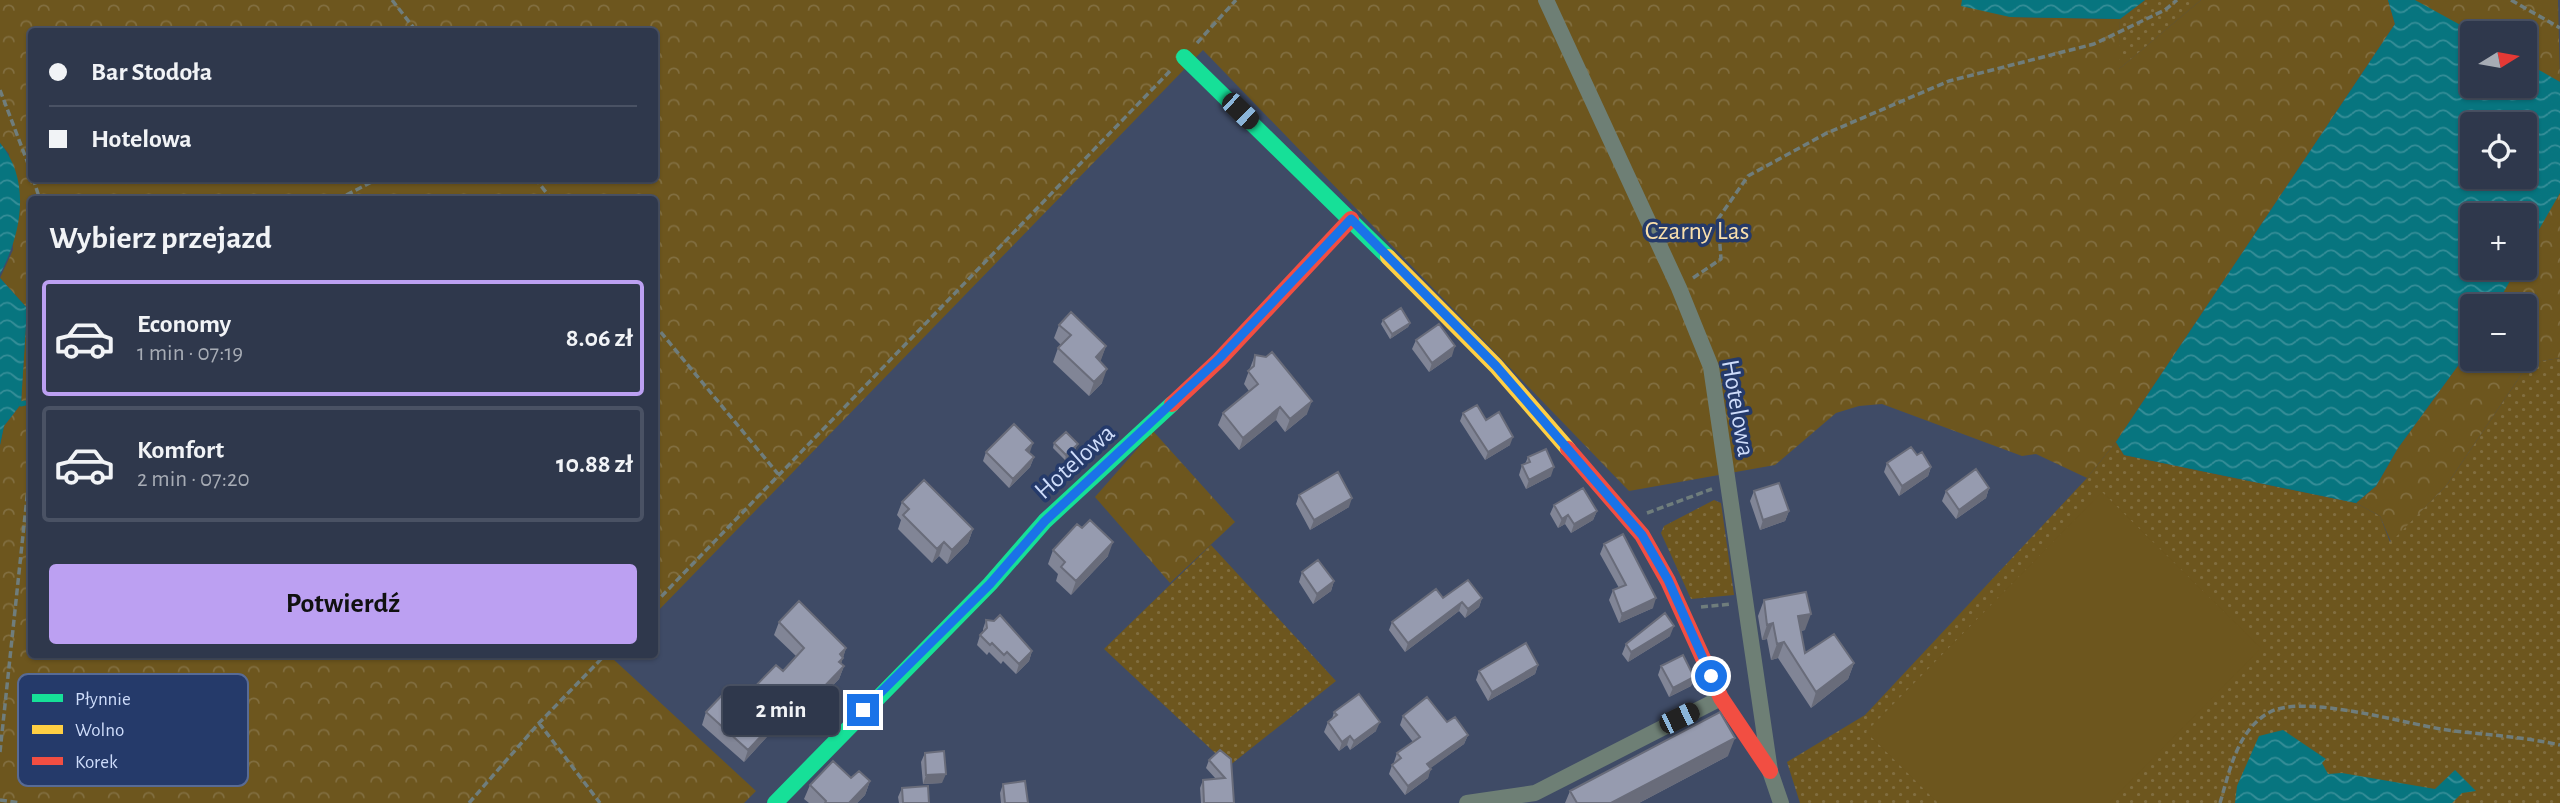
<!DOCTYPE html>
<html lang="pl">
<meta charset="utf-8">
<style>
:root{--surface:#2f384c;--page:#3b4356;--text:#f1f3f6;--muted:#a7acb5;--line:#4a5264;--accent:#bca0f2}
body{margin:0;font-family:"Alegreya Sans",sans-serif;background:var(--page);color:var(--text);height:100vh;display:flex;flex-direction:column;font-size:26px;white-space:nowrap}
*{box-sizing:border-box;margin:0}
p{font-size:23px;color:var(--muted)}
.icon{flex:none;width:38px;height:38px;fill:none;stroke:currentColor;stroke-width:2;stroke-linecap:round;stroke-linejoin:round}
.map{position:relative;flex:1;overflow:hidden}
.sheet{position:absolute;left:28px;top:196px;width:630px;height:462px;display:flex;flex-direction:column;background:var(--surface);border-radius:7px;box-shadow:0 2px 5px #0004,0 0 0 2px var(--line)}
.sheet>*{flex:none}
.top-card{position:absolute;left:28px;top:28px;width:630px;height:154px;border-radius:7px;box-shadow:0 2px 5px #0004,0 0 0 2px var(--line);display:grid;align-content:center;height:154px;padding:0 21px;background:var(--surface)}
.needle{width:46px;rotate:79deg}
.buttons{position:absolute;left:2460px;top:21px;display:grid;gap:14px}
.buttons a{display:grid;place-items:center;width:77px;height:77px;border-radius:7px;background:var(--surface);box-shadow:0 2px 5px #0004,0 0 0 2px var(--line);font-size:35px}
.end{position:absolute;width:32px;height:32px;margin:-16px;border:9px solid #1a73e8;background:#fff;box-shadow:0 0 0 4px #fff}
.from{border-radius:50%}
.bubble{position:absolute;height:49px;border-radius:7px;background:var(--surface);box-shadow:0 2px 5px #0004,0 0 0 2px var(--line);font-size:23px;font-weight:700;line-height:49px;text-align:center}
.car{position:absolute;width:21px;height:42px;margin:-21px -10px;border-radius:9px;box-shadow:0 0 5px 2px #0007;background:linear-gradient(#222 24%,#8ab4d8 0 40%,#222 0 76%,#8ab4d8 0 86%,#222 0)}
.top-card b{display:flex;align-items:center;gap:24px;height:66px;font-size:26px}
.top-card b+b{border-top:2px solid var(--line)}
.top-card i{width:18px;height:18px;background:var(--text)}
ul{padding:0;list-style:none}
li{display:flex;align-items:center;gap:21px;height:116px;margin:0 14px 10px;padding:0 7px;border:4px solid var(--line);border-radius:7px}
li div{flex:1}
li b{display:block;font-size:26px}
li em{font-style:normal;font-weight:700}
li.active{border-color:var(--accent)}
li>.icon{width:63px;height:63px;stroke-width:1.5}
h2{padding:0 21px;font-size:32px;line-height:84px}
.primary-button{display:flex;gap:14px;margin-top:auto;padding:14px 21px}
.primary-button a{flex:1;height:80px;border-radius:7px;background:var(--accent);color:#111;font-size:28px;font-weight:700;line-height:80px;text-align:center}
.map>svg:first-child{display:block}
.grass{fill:url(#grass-dots)}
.forest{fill:url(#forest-crowns);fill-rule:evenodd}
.garden{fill:#6d561e}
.water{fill:url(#water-waves);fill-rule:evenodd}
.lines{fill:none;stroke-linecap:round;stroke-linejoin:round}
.stream{stroke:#07757f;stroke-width:5}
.path{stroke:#6f7d7c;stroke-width:3.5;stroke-dasharray:7 3.5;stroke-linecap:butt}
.street{stroke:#6e7f75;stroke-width:16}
.fast{stroke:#16e098;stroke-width:16}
.slow{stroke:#ffcf43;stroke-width:16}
.jam{stroke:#f24e42;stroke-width:16}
.wall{fill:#818596}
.shaded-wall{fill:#696c7a}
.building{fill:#969baf;stroke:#696c7a;stroke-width:2}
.route{stroke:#1a73e8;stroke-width:9}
.labels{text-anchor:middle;stroke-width:7;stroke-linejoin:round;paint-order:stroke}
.park-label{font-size:26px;fill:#f9dfac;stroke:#253a6a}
.street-label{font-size:26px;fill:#cedcfa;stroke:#253a6a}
.key{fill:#253a6a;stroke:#586b95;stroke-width:2}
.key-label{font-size:19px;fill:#cedcfa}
</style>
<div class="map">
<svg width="2560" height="803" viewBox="0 0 2560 803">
<defs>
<pattern id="grass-dots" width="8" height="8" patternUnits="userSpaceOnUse" patternTransform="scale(1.75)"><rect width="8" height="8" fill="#6d561e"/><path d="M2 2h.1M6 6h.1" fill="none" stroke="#816e40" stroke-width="1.8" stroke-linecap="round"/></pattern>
<pattern id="forest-crowns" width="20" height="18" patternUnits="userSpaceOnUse" patternTransform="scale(1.75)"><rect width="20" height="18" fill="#6d561e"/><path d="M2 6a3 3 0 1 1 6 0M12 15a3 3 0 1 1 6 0" fill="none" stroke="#816e40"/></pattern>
<pattern id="water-waves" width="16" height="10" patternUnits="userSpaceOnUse" patternTransform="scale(1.75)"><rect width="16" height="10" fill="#07757f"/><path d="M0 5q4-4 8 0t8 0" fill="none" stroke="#368e98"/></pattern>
</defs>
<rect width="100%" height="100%" fill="#3f4b66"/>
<path class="grass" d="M2145,0h56l-83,70 2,-51z
M2560,358v445h-760l-13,-41 78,-47 222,-237 29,-36 8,13 232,48 24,13 10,26 56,-56 83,-123z
M1714,500l7,3 13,92 -43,4 -30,-66 3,-7z
M1211,545l125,136 -107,85 -125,-117z"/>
<path class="forest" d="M0,0h1962l48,17 110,2 -1,50 82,-69h187l7,24 -279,418 -29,36 -51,-24 -14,2 -140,-52 -23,2 -23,7 -61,52 -146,26 -426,-441 -548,564 -1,-414h-622v454l583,1 -3,3 144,133 -12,12h-744v-358l4,-19 17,-22 6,-96 -27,-30 13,-28 -4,-96 -9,-11zM32,32h622v146h-622z
M2413,0h145l2,82 -35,-19v-30h-52z
M2560,191v167l-31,5 -83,123 -55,56 -11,-26 -24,-13 20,-17 22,-38 75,-103v14h52v-53h-30l22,-38h8v-15z
M1153,431l82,91 -65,61 -75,-86z"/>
<path class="garden" d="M2102,492l159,156 -152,155h-171l-72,-71z"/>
<path class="water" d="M1962,0h183l-25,19 -110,-2 -49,-11z
M2388,0h27l60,33 -2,53h52v-24l35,20v111l-35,61v-39h-52v53h44l-21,38h-23v39l-75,103 -22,38 -20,17 -232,-48 -8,-13 279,-418zM2473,124h52v53h-52z
M0,143c32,38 21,92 0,131z
M0,278l27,30 -6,96 -17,22 -4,19z
M2283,730l43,29 -4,4 6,11 14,-1 93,16 20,-19 21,21 -14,2 -10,10h-217l2,-17 22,-50z"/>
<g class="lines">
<path class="stream" d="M21,404l4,-1"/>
<path class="path" d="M392,0l25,32
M2511,0l49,28
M1197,43l39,-43
M0,90l32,84
M33,178l7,22
M535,178l17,22
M337,200l42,-22
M1693,278l28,-19 -3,-40 30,-43 77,-42 124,-53 145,-37 71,-34 12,-10
M654,324l124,150
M1647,513l65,-24
M654,604l516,-533
M1701,607l30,-3
M539,723l61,80
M0,752l32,-302
M0,800l20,3
M469,803l70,-80 67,-69
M2220,803c10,-33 17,-73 50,-91 36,-19 141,14 184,19 36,4 70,6 106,14"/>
<path class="street" d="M1546,0l133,288 32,79 59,404 11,32
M1467,803l68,-10 186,-95"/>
<path class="fast" d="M1184,57l204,200
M775,803l215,-219 55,-63 127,-117"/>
<path class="slow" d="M1388,257l108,109 72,83"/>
<path class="jam" d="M1172,404l47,-44 132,-141
M1568,449l74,86 26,46 53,117 49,73"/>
</g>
<path class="wall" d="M1383,320l27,3 -2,4 -18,12 -9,-15z
M1059,325l47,21 -6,15 2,22 -13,13 -36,-34 5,-14 3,-3 -7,-7z
M1416,340l36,16 -23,16 -17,-23z
M1255,355l52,59 -22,18 -9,-12 -37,30 -21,-25 5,-12 26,-22 -5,-7z
M1463,413l23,7 24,25 -25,15 -25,-39z
M1054,443l22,5 -11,12 -12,-12z
M986,452h44l-1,1 5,4 -4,10 -21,21 -26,-27z
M1917,455l14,12 -3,9 -29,20 -15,-24 3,-9z
M1528,457l23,19 -25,13 -7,-14 3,-10 3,-1z
M1989,488l-3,10 -30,21 -14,-18 4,-10z
M1754,491l35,20 -4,10 -25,9 -10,-29z
M1299,495l50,12 -39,23 -14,-26z
M902,502l71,27 -5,14 -21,21 -8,-8 -7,7 -34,-34 3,-9 -4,-5z
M1554,505l43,6 -4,9 -22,13 -6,-9 -7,4 -8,-14z
M1604,544l49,64 -34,15 -10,-23 4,-10 6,-2 -19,-34z
M1053,550l55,6 -37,39 -15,-14 2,-7 -10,-10z
M1302,572l32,9 -3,10 -18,13 -14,-22z
M1443,598h39l-3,9 -14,11 -6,-7 -54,41 -16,-22 3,-8z
M1764,600l41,30 -4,1 4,22 49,10 -6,16 -37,29 -33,-50 -7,2 -4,-21 -5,1 -4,-24z
M986,620l46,31 -3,10 -13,13 -13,-13 -2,3 -12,-12 -2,3 -10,-10 3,-10 3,-3v-3z
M779,622l67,26 -5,15 3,3 -5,13 -56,57 -8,-8 -31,34 -42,-37 4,-13 35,-11 42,-30 13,-15 -22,-21z
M1670,636l-42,26 -6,-8 4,-10z
M1538,665l-3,9 -47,27 -12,-21 3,-9z
M1661,666l33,11 -3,9 -22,11 -11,-22z
M1334,712l42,19 -26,19 -3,-5 -8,6 -15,-19 4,-10 4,-3z
M1403,716l44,6 21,13 -4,9 -34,24 -2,10 -23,17 -16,-21 3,-9 3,-2 -1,-1 3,-9 16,-11 -13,-17z
M1220,750l14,53h-33l-1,-15 3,-8 13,-1 -10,-11 3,-8z
M925,753l17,30 -19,1 -2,-22z
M1728,756l-89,47h-74l5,-12z
M851,778l19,3 -5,14 -8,8h-48l-5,-4 6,-14z
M1003,784l25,19h-27l-1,-10z
M902,788l27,15h-30l-1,-6z"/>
<path class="shaded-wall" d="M1410,323l-2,4 -18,12 2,-5z
M1106,346l-5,14 -10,11 5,-14z
M1455,346l-3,10 -23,16 3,-9z
M1107,369l-5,14 -13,13 5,-14z
M1312,401l-5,13 -22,18 5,-13z
M1280,407l-4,13 -37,30 4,-12z
M1513,437l-3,8 -25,15 3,-8z
M1033,443l-3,9 -7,8 3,-10z
M1078,444l-2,4 -11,12 1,-5z
M1034,457l-4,10 -21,21 4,-9z
M1554,467l-3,9 -25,13 3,-9z
M1931,467l-3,9 -29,20 3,-10z
M1989,488l-3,10 -30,21 3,-9z
M1352,498l-3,9 -39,23 4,-10z
M1597,511l-4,9 -22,13 3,-9z
M1789,511l-4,10 -25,9 3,-10z
M1568,515l-3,9 -7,4 4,-9z
M973,529l-5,14 -21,21 5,-14z
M944,542l-5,14 -7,7 5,-14z
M1113,542l-5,14 -37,39 5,-14z
M1334,581l-3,10 -18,13 4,-10z
M1482,598l-3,9 -14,11 3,-9z
M1656,598l-3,10 -34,15 3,-9z
M1462,602l-3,9 -54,41 3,-9z
M1811,614l-6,16 -13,2 6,-16z
M1773,623l-6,16 -5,1 5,-15z
M1674,626l-4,10 -42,26 3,-10z
M1784,642l-6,16 -7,2 6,-16z
M846,648l-3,10 -4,12 1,-16z
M1032,651l-3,10 -13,13 3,-10z
M1854,663l-6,16 -37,29 5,-16z
M1538,665l-3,9 -47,27 4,-9z
M844,666l-5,13 -56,57 5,-12z
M1694,677l-3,9 -22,11 4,-9z
M780,716l-5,12 -31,34 4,-12z
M1380,722l-4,9 -26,19 4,-9z
M1468,735l-4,9 -40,29 3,-9z
M1350,736l-3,9 -8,6 3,-9z
M1735,738l-7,18 -89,47h-28z
M1431,769l-3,9 -23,17 3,-9z
M946,774l-4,9 -19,1 3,-9z
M870,781l-5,14 -8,8h-8z"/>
<path class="building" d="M1401,308l9,15 -18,11 -9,-14z
M1071,312l35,34 -10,11 11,12 -13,13 -36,-34 13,-13 -12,-10z
M1439,324l16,22 -23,17 -16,-23z
M1272,352l40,49 -22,18 -10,-12 -37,31 -20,-25 35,-29 -10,-13 6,-5 1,-11 11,2z
M1477,405l9,15 13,-8 14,25 -25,15 -25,-39z
M1014,424l19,19 -7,7 8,7 -21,22 -27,-27z
M1066,432l12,12 -12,11 -12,-12z
M1911,447l6,8 5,-3 9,15 -29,19 -15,-23z
M1546,449l8,18 -25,13 -7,-15 8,-3 -2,-5z
M1976,469l13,19 -30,22 -13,-19z
M1338,472l14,26 -38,22 -15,-25z
M924,480l49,49 -21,21 -8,-8 -7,7 -34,-34 6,-6 -7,-7z
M1779,483l10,28 -26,9 -9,-29z
M1583,488l14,23 -23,13 -6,-9 -6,4 -8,-14z
M1090,520l23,22 -37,39 -15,-14 4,-5 -12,-12 24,-26 5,4z
M1623,534l33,64 -34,16 -9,-24 13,-5 -22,-41z
M1318,560l16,21 -17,13 -15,-22z
M1468,580l14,18 -14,11 -6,-7 -54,41 -16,-21 44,-33 7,9z
M1806,592l5,22 -13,2 7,37 29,-19 20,29 -38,29 -32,-50 -7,2 -4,-21 -6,2 -3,-25z
M799,601l47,47 -6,6 3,4 -4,4 5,4 -56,58 -8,-8 -32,34 -42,-38 22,-23 13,12 35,-36 7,6 21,-23 -25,-26z
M1665,613l9,13 -43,26 -5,-8z
M1000,615l32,36 -13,13 -12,-12 -3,3 -12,-12 -2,2 -10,-10 7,-7 -1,-8 8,1z
M1526,643l12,22 -46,27 -13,-21z
M1683,655l11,22 -21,11 -12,-22z
M1359,694l21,28 -26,19 -4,-5 -8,6 -14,-20 9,-7 -3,-3z
M1427,697l20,25 8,-5 13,18 -41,29 4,5 -23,17 -16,-21 9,-7 -4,-5 23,-16 -17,-21z
M1720,712l15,26 -124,65h-34l-7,-12z
M1220,750l11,9 3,44h-30l-1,-23 22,-2 -16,-18z
M944,751l2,23 -20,1 -1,-22z
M833,761l18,17 8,-7 11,10 -21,22h-24l1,-2 -16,-16z
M1025,781l3,22h-23l-2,-19z
M928,786l1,17h-26l-1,-15z"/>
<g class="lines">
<path class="route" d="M863,710l127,-126 55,-63 174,-162 132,-140 145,147 146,169 26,45 43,96"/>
</g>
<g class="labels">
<g class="park-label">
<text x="1697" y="239">Czarny Las</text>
</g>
<g class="street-label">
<text transform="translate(1739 408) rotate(80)" y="9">Hotelowa</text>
<text transform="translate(1074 461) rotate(-42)" y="9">Hotelowa</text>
</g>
</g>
<rect x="18" y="674" width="230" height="112" rx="10" class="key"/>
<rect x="32" y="694" width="31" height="8" fill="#16e098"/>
<rect x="32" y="725" width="31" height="9" fill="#ffcf43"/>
<rect x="32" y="757" width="31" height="8" fill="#f24e42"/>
<g class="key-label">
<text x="75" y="705">Płynnie</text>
<text x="75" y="736">Wolno</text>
<text x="75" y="768">Korek</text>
</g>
</svg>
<div class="buttons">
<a><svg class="needle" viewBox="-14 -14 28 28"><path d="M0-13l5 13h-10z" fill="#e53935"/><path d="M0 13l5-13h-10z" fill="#a7acb5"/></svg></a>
<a><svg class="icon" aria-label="locate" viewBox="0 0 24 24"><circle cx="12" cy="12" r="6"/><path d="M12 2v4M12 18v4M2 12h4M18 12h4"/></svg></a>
<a>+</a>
<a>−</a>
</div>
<i class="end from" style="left:1711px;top:676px"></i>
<i class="end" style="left:863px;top:710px"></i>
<div class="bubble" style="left:723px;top:686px;width:116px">2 min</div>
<i class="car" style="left:1240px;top:111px;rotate:134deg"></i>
<i class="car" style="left:1679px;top:718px;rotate:64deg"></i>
<div class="top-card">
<b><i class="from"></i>Bar Stodoła</b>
<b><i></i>Hotelowa</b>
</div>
<section class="sheet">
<h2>Wybierz przejazd</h2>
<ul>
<li class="active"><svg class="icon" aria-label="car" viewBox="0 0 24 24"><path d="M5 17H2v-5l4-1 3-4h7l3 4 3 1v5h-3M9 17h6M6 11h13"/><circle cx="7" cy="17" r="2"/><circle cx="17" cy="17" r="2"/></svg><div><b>Economy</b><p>1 min · 07:19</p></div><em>8.06 zł</em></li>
<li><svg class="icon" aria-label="car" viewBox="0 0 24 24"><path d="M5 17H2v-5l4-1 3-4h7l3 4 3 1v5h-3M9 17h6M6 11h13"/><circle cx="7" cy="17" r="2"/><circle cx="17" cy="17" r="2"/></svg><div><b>Komfort</b><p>2 min · 07:20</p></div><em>10.88 zł</em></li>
</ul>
<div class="primary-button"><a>Potwierdź</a></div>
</section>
</div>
